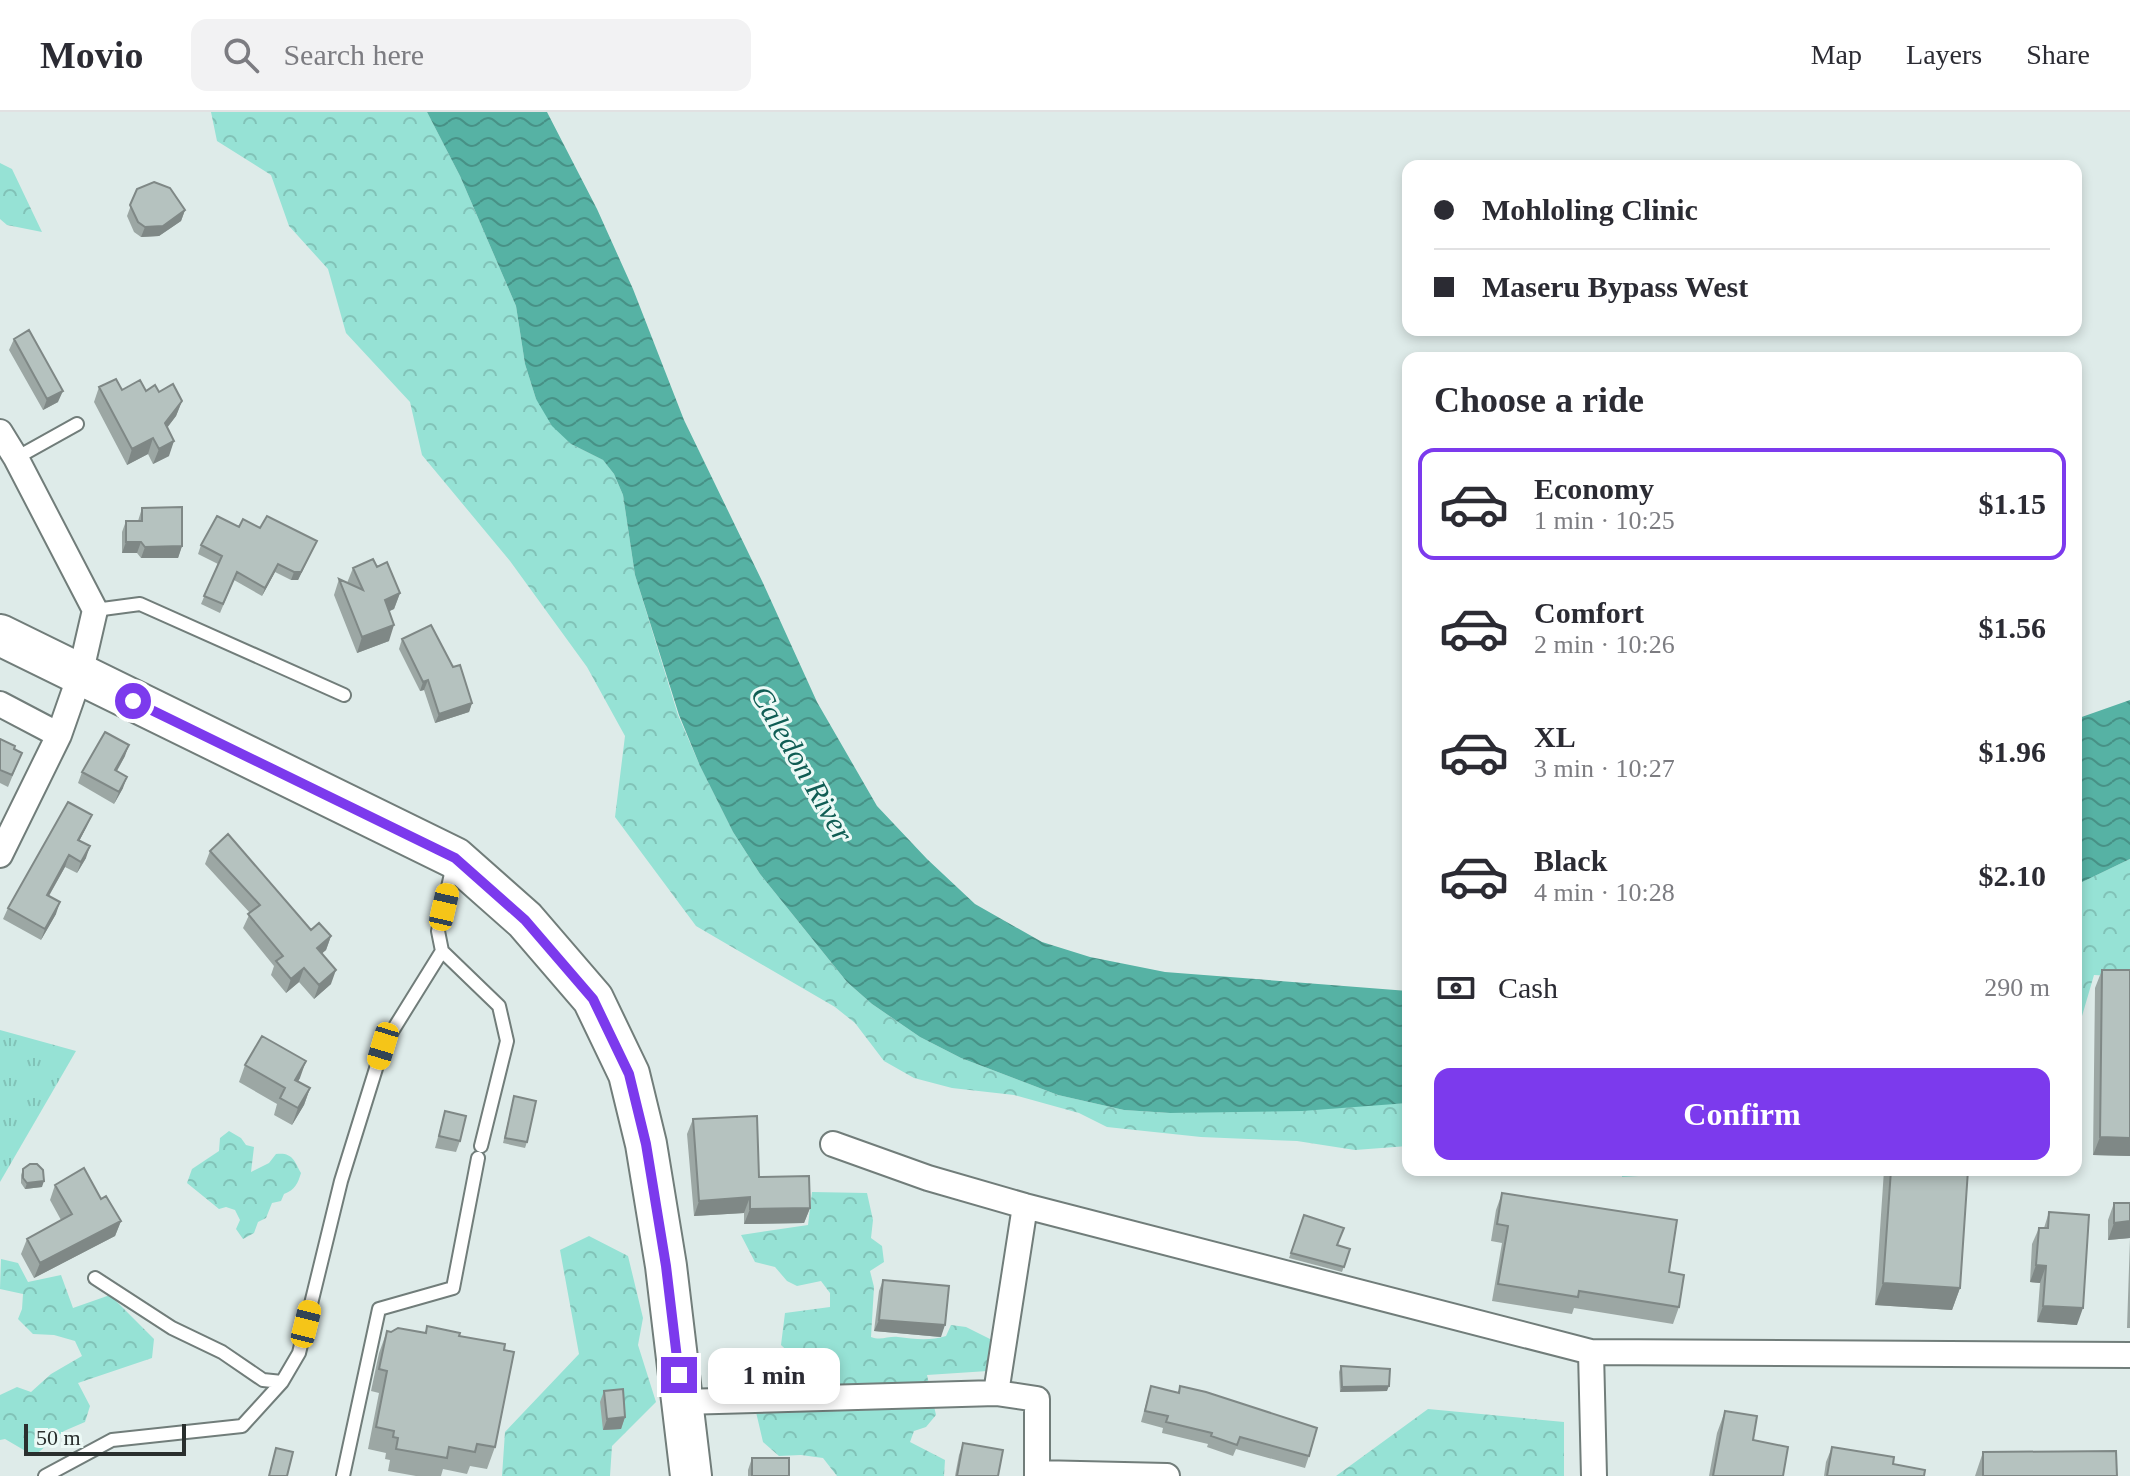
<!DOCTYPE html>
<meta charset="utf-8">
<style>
:root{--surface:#fff;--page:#f2f2f3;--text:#2b2b33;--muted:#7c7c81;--line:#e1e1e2;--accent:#7c3aed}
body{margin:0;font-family:Georgia,serif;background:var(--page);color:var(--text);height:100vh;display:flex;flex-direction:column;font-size:30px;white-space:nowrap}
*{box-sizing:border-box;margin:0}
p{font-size:26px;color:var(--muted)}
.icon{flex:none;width:44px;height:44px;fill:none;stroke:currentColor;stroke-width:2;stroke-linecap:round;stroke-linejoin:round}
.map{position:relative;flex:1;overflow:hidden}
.sheet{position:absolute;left:1402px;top:240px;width:680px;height:824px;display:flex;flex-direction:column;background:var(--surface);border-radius:16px;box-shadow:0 4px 12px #0003}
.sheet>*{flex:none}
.hud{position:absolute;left:1402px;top:48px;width:680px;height:176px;border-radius:16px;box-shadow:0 4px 12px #0003;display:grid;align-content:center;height:176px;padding:0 32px;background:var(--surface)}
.scale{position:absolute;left:24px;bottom:20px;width:162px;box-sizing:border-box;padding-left:8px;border:4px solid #2a2f2e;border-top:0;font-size:22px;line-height:28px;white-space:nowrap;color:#2a2f2e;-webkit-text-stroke:6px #ecf9f6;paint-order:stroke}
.end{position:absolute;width:36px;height:36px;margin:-18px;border:10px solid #7c3aed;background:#fff;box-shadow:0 0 0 4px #fff}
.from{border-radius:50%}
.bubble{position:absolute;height:56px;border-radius:16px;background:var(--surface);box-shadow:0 4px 12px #0003;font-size:26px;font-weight:700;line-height:56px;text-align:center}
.car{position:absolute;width:24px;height:48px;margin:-24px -12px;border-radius:10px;box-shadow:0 0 6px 2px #0007;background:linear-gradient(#f5c518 24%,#345 0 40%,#f5c518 0 76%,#345 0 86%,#f5c518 0)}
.hud b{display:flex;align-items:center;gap:28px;height:76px;font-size:30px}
.hud b+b{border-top:2px solid var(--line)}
.hud i{width:20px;height:20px;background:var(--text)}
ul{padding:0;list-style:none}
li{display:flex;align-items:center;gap:24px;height:112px;margin:0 16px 12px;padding:0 16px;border:4px solid transparent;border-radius:16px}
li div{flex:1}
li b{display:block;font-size:30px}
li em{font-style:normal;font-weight:700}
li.on{border-color:var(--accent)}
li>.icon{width:72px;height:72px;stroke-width:1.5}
h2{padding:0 32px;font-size:36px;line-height:96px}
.pay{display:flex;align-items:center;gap:20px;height:88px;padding:0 32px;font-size:30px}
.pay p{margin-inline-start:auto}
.action{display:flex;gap:16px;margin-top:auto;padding:16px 32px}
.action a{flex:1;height:92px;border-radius:16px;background:var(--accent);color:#fff;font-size:32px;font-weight:700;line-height:92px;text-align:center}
header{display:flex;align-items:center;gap:48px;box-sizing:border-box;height:112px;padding:0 40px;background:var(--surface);border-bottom:2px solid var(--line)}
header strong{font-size:38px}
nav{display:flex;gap:44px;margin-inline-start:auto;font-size:28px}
.search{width:560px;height:72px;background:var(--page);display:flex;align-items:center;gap:20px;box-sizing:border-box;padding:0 28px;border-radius:16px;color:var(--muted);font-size:30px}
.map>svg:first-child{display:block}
.grass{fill:url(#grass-tufts)}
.forest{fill:url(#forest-crowns)}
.water{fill:url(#water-waves)}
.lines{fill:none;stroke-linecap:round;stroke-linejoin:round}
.lane-casing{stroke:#717d7a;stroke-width:16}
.street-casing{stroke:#717d7a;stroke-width:28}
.primary-casing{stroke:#717d7a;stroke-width:44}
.lane{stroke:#fff;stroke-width:12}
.street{stroke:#fff;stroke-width:24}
.primary{stroke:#fff;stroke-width:40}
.wall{fill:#9ca7a4}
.shaded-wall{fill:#7f8886}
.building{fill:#b5c2bf;stroke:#7f8886;stroke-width:2}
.route{stroke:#7c3aed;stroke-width:10}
.labels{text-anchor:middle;stroke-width:6;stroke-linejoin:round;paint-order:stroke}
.water-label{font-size:30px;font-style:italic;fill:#105d54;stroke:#ecf9f6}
</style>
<header>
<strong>Movio</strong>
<div class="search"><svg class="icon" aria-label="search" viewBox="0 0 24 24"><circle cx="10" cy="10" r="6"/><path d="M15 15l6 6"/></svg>Search here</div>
<nav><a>Map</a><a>Layers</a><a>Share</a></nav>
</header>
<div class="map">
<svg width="2130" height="1364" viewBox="0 0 2130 1364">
<defs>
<pattern id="grass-tufts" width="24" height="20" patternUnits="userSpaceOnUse" patternTransform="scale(2)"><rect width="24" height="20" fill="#96e2d5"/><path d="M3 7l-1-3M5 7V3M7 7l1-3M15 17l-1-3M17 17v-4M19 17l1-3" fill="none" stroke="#81c2b7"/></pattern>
<pattern id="forest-crowns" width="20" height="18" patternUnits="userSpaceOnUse" patternTransform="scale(2)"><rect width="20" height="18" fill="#96e2d5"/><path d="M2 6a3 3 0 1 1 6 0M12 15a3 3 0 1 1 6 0" fill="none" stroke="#81c2b7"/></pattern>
<pattern id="water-waves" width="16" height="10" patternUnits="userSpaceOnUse" patternTransform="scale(2)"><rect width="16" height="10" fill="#56b2a4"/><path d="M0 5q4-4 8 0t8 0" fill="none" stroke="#479186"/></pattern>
</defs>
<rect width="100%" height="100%" fill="#deebe9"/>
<path class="grass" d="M0,918l76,21 -76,131z"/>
<path class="forest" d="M211,0h216l33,64 56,130 9,58 11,35 35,45 32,16 11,14 9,21 12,80 43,140 22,51 33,66 27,42 87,108 25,22 48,33 41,21 97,37 66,15 46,3 238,-10v43l-53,4 -58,-9 -96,-4 -94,-10 -28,-14 -65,-18 -62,-7 -38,-10 -30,-17 -29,-38 -20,-16 -139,-81 -81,-109 10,-81 -38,-69 -77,-106 -88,-106 -12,-53 -64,-69 -18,-64 -39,-43 -18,-51 -54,-34z
M0,51l12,6 30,63 -35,-7 -7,-6z
M2130,747v118l-36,-2 -14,48h-4v-138z
M229,1019l12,7 5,7 8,2 -3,25 18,-9 7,-9c16,-2 18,6 25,19 -3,10 -6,17 -17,21l-3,7 -9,2 -6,15 -8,4 -4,11 -11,6 -7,-10 4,-9 -5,-10 -9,-3 -7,2 -32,-26 5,-14 27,-18 1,-13z
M1622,1058h116l-116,7z
M812,1080l55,1 6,27 -2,18 11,8 2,16 -14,9 4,16 -3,50c10,4 17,-1 27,0 16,2 32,4 48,-1l5,-11 15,2 36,18 1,25 -76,5 9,40 -10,12 -12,4 -4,11 35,18 -1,16h-107l-14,-18 -22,-3 -22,1 -16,-14 -7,-30 28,-34 18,-13 -21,-20 4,-32 45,-6v-14l-9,-12 -24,5 -10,-5 -12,-14 -20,-5 -14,-27 67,-10z
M589,1124l39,20 15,62 -5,27 18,57 -44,44 -2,30h-108l3,-44 74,-78 -19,-104z
M1,1147l17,4 10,19 33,-7 12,33 37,-13 44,44 -2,19 -74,25 12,23 -5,16 -21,9 -30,25 -29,-17 -5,1v-45l17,-8 14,5 20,-18 31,-18 -7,-15 -21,-6 -21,-1 -15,-15 4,-10 1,-15 -23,-5z
M1428,1297l136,13v54h-228z"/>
<path class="water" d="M427,0h120l50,97 36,80 51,131 79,163 54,119 60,104 50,53 48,45 67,38 48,15 75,15 243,19v112l-106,8 -132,2 -46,-3 -66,-15 -97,-37 -41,-21 -48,-33 -25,-22 -87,-108 -27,-42 -33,-66 -21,-51 -44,-140 -12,-80 -9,-21 -11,-14 -32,-16 -19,-18 -16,-27 -11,-35 -9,-58 -56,-130z
M2130,588v159l-54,26v-166z"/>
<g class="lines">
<defs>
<path id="lane" d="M16,346l61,-34
M95,498l45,-6 204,91
M453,753l-15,66 4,20 57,55 8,35 -26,105
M95,1166l77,50 50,24 41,28 19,2
M45,1364l67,-36 130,-14 40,-44 17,-29 42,-172 42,-135 59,-95
M343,1364l36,-167 74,-21 25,-130"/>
<path id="street" d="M0,320l16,26 79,152 -15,65 -21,60 -59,120
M0,592l59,31
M833,1032l95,34 97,28 566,146 539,3
M1025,1094l-29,187 41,6v77
M1591,1240l3,124
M682,1290l314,-9
M1037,1361l130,3"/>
<path id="primary" d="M0,523l455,223 70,62 68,79 36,75 17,70 20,122 25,210"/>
</defs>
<use href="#lane" class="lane-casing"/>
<use href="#street" class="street-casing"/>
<use href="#primary" class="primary-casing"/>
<use href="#lane" class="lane"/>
<use href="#street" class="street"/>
<use href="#primary" class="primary"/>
</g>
<path class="wall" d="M137,77l48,21 -4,11 -22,15 -18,1 -7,-5 -7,-16z
M14,227l44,63 -15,8 -34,-60z
M99,275l23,3 37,2 23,9 -6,15 -9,12 2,28 -16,8 -5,-10 -21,11 -33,-63z
M142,396l40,38 -4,12h-37l-4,-5h-15v-21l4,-11h12z
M239,415l21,1 57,13 -19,39h-7l-16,-8 -13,24 -28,-16 -14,33 -19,-9 17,-40 -20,-10 3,-9z
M377,455l23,26 -6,16 -5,2v30l-32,12 -23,-58 5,-16 8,4 6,-15z
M402,527l70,64 -3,9 -34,11 -11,-33 -4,1 -21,-42z
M0,627l14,10 8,4 -14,34 -8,-4z
M125,644l-8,15 6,17 -9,16 -36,-21 4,-11z
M87,714l-8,15 7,17 -9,15 -12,-6 -16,29 7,18 -15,26 -38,-21 5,-11z
M210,739l101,79 20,6 -5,14 -4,3 9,31 -17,15 -15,-17 -13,11 -15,-18 3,-9 -31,-38 7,-15 -45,-49z
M2102,858h28v186l-37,-1 2,-167z
M245,953l55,13 -2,3 12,7 -6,17 -12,20 -18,-10 3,-11 -38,-22z
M514,984l13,46 -2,6 -22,-5z
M445,999l15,30 -4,11 -21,-4z
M693,1007l66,58 51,31 -6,15 -60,1v-11l-50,3 -7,-82z
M23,1057l19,18 -17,2 -4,-6v-8z
M1884,1058h84l-8,118 -8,22 -77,-5z
M55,1073l46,14 20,22 -6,15 -81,42 -13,-24 6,-15 34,-19 -11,-20z
M1502,1081l167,79 10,35 -6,17 -99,-16 -2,6 -80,-13 10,-58 -11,-2 5,-31z
M2114,1091h16v125h-3l3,-90 -22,2v-20z
M2049,1100l28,113 -40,-3 3,-39 -10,-1 2,-38 7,-16h5z
M1304,1103l33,30 13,4 -8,23 -53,-14z
M883,1168l58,57 -67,-6 5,-40z
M427,1214l32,10 36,111 -8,22 -17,-3 -3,8 -24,-5 -2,7h-25l-28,-5 2,-11 -5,-1 1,-6 -18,-4 11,-56 -8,-2 8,-38 8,-22 38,2z
M1341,1254l46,25 -47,1 -1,-20z
M1151,1274l27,7 2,-7 129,70 -4,12 -69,-19 -3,7 -26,-9 1,-3 -46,-11 1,-5 -22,-6z
M604,1279l21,26 -4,12 -18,1 -3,-28z
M1725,1299l28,29 30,36h-74l8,-43z
M963,1331l35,33h-43l4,-21z
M1832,1335l61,17 31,12h-100l2,-14z
M1983,1340l134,24h-142z
M752,1346l37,18h-41v-6z"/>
<path class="shaded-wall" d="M185,98l-4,11 -22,15 -18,1 4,-10z
M63,279l-5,11 -15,8 4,-11z
M182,289l-6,15 -17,22 6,-15z
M153,326l-5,16 -21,11 5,-16z
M174,329l-5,15 -16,8 6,-15z
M317,429l-19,39h-7l3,-8z
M126,430h15l-4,11h-15z
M182,434l-4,12h-37l4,-11z
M278,452l-3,8 -13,24 3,-8z
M400,481l-6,16 -15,7 6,-16z
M394,513l-5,16 -32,12 5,-16z
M428,568l-4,10 -4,1 3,-9z
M472,591l-3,9 -34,11 4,-9z
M129,633l-4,11 -14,25 4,-11z
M127,665l-4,11 -9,16 5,-12z
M92,703l-5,11 -13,25 4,-11z
M90,734l-4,12 -9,15 4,-11z
M69,743l-4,12 -22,39 4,-11z
M60,790l-4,12 -15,26 4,-11z
M331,824l-5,14 -14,12 5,-14z
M304,856l-5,14 -13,11 5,-14z
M336,858l-5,14 -17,15 5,-14z
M306,949l-6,17 -11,19 6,-17z
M310,976l-6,17 -12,20 6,-17z
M2100,1025l30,1v18l-37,-1z
M44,1069l-2,6 -17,2 2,-6z
M750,1085l-6,16 -50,3 5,-15z
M810,1096l-6,15 -60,1 6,-15z
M121,1109l-6,15 -81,42 6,-15z
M2130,1109v17l-22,2 6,-17z
M2036,1153l10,1 -6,17 -10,-1z
M1883,1171l77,5 -8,22 -77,-5z
M2043,1194l40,2 -6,17 -40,-3z
M879,1208l66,5 -4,12 -67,-6z
M1389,1274l-2,5 -47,1 2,-5z
M625,1305l-4,12 -18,1 4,-11z"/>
<path class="building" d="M154,70l16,6 15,22 -22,16 -18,1 -7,-5 -8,-17 7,-16z
M29,218l34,61 -16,8 -33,-60z
M116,267l6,11 18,-10 6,11 9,-6 4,7 14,-8 9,17 -17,22 9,18 -15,8 -6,-11 -21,11 -33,-62z
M182,395v39l-37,1 -4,-5h-15v-21h16v-13z
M217,404l22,11 4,-8 17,9 7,-12 50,25 -16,31h-7l-16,-8 -13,24 -28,-16 -14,32 -19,-8 18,-40 -21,-11z
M373,447l4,8 10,-5 13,31 -15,7 9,25 -32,12 -23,-58 24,11 -10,-22z
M431,513l22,42 7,-2 12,38 -33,11 -11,-34 -5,2 -21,-43z
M105,620l24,13 -14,25 12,7 -8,15 -37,-20z
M0,627l15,7 -1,3 8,4 -10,22 -12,-5z
M68,690l24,13 -14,25 12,6 -9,16 -12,-7 -22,40 13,7 -15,27 -37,-21z
M228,722l83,96 8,-7 12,13 -14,12 19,22 -17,15 -15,-17 -13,11 -15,-18 7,-5 -35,-42 12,-9 -50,-54z
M2102,858h28v168l-30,-1z
M262,924l44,25 -11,19 15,8 -12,20 -18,-10 5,-10 -40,-23z
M514,984l22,5 -9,41 -22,-4z
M445,999l21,5 -6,25 -21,-5z
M757,1004l2,61 50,-1 1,32 -60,1v-12l-51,4 -6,-82z
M30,1052h7l6,6 1,11 -17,2 -4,-5v-9z
M84,1056l17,31 5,-3 15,25 -81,42 -13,-24 45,-25 -17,-29z
M1891,1058h77l-8,118 -77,-5z
M1502,1081l175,27 -8,52 15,3 -5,32 -100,-16 -1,6 -80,-13 10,-58 -11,-2z
M2114,1091h16v18l-16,2z
M2049,1100l40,3 -6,93 -40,-2 3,-40 -10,-1 3,-37h9z
M1304,1103l40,13 -7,17 13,4 -6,18 -53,-14z
M883,1168l66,6 -4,39 -66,-5z
M427,1214l33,7 -1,3 46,8 -1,6 10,2 -19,95 -18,-3 -2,8 -26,-5 -2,11 -51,-9 2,-11 -5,-1 1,-6 -18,-4 11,-56 -8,-2 8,-38 4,1 7,-4 28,5z
M1341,1254l49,3 -1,17 -47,1z
M1151,1274l28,7 1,-7 26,6 111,36 -8,28 -69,-19 -3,8 -26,-9 1,-3 -46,-11 2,-6 -23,-5z
M623,1277l2,28 -18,2 -3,-28z
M1725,1299l32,5 -4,24 35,7 -5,29h-70z
M963,1331l40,7 -5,26h-41z
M1832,1335l62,10 -1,7 32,6 -1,6h-97z
M276,1336l17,4 -6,24h-18z
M2116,1339l1,25h-134v-24z
M752,1346h37v18h-37z"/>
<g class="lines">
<path class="route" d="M133,589l322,157 70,62 68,79 36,75 17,70 20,122 13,109"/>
</g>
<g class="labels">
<g class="water-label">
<text transform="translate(802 652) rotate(60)" y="10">Caledon River</text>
</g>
</g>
</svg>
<div class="scale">50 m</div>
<i class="end from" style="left:133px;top:589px"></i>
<i class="end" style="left:679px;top:1263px"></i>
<div class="bubble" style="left:708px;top:1236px;width:132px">1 min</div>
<i class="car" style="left:444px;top:795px;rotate:13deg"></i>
<i class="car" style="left:383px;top:934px;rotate:197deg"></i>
<i class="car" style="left:306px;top:1212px;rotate:14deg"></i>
<div class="hud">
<b><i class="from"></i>Mohloling Clinic</b>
<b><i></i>Maseru Bypass West</b>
</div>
<section class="sheet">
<h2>Choose a ride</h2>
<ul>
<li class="on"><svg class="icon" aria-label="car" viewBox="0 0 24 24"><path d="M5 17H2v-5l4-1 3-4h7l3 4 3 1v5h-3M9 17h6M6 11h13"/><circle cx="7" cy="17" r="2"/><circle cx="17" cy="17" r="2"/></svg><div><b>Economy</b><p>1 min · 10:25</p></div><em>$1.15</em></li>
<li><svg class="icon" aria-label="car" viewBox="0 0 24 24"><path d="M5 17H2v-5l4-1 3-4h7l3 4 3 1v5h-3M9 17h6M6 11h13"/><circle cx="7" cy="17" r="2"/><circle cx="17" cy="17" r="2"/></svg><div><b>Comfort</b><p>2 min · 10:26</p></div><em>$1.56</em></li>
<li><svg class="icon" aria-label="car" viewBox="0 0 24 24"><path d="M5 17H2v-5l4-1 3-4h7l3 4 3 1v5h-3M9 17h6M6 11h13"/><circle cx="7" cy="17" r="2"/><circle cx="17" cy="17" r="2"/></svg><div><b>XL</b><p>3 min · 10:27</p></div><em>$1.96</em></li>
<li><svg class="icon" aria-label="car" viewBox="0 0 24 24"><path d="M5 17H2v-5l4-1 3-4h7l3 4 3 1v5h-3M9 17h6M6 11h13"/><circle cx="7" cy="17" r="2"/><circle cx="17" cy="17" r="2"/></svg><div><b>Black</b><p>4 min · 10:28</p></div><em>$2.10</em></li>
</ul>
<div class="pay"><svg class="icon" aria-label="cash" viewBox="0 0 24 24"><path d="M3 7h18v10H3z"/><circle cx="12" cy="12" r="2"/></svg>Cash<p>290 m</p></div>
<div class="action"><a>Confirm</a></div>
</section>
</div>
